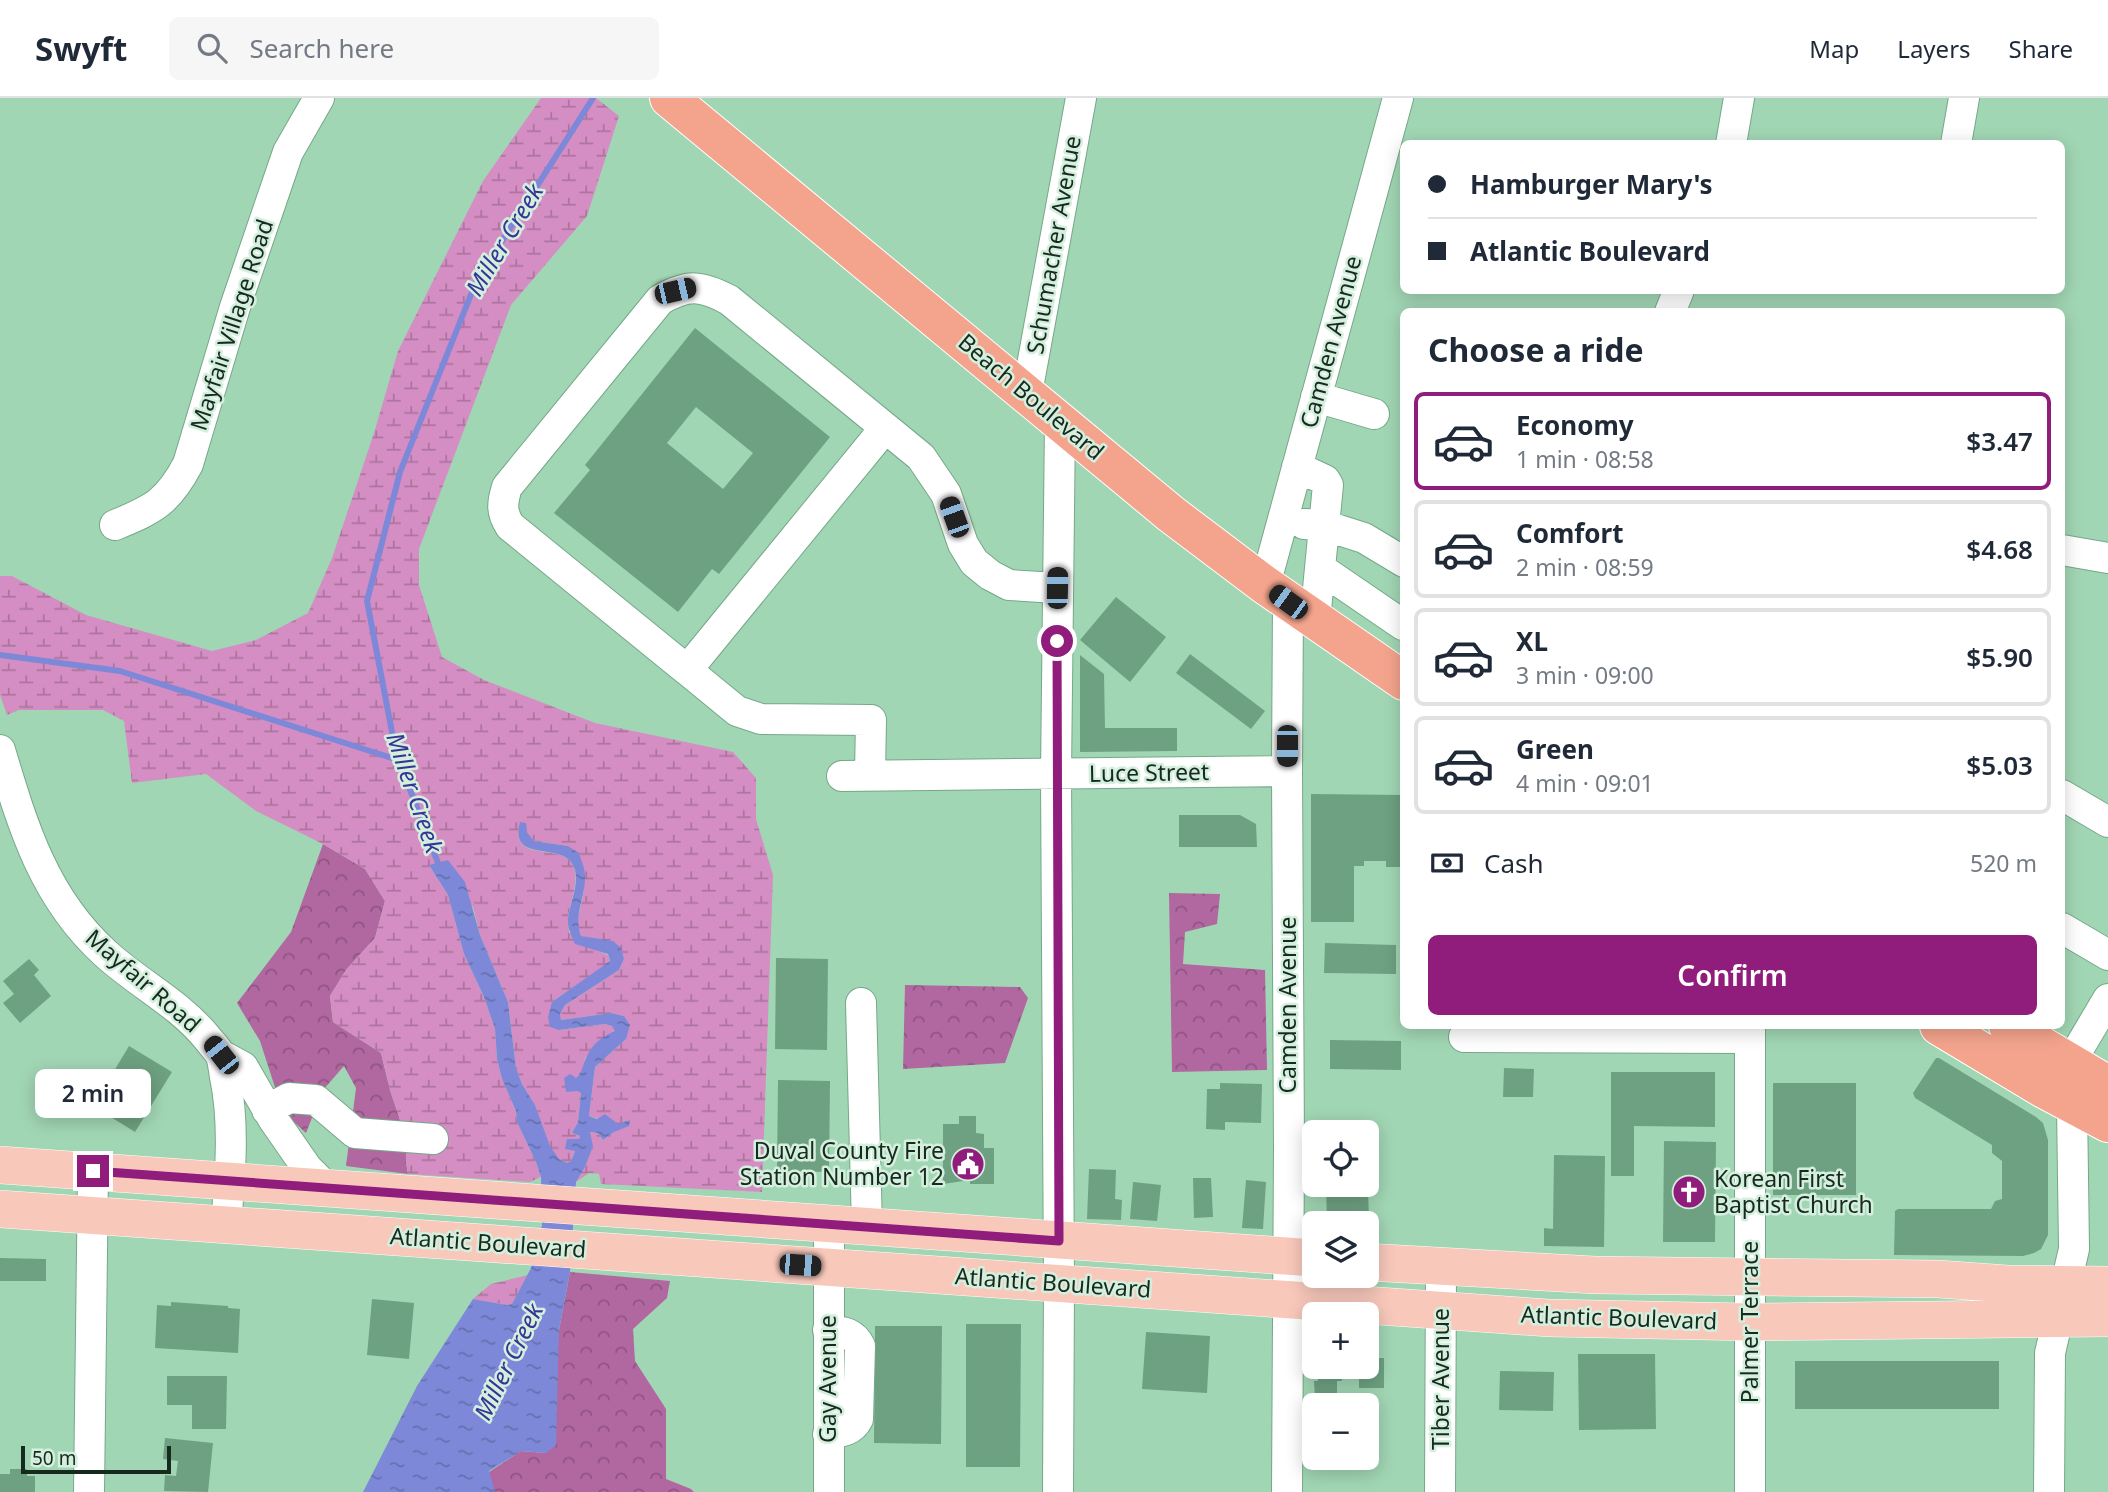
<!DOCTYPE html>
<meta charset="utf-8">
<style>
:root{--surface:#fff;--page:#f6f6f7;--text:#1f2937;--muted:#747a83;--line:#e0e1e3;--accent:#901c7c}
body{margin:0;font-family:"Noto Sans",sans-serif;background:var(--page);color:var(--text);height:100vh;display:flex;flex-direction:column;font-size:26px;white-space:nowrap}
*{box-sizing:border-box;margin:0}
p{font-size:23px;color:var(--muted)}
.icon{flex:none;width:38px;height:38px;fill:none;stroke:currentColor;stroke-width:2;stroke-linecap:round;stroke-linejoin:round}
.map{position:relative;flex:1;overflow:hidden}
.side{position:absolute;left:1400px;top:210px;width:665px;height:721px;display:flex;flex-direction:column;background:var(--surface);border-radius:10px;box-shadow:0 4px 18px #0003}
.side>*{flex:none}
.top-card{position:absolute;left:1400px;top:42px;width:665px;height:154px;border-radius:10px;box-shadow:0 4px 18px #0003;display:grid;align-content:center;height:154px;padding:0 28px;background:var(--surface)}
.tools{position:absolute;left:1302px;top:1022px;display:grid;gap:14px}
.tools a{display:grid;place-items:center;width:77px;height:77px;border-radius:10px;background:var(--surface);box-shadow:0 4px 18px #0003;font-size:35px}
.scale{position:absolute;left:21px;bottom:18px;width:150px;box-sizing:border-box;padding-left:7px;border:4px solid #162b1e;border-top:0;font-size:19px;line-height:24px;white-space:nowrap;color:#162b1e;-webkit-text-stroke:5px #d5efde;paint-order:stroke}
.end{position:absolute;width:32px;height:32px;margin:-16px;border:9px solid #901c7c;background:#fff;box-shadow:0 0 0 4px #fff}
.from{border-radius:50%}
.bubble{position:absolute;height:49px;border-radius:10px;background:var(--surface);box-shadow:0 4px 18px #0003;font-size:23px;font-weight:600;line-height:49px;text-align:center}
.car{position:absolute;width:21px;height:42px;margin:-21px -10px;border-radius:9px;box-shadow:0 0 5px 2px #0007;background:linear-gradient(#222 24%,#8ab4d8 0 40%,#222 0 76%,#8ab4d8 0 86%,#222 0)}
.top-card b{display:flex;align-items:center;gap:24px;height:66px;font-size:26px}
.top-card b+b{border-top:2px solid var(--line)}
.top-card i{width:18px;height:18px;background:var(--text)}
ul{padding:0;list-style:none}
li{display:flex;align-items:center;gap:21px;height:98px;margin:0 14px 10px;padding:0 14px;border:4px solid var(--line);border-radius:10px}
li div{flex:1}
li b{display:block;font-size:26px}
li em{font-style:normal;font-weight:600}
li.on{border-color:var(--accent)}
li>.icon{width:63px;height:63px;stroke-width:1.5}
h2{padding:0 28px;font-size:32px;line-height:84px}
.pay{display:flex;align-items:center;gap:18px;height:77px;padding:0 28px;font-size:26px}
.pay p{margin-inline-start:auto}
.cta{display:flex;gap:14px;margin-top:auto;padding:14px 28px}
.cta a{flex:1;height:80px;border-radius:10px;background:var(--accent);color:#fff;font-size:28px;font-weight:600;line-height:80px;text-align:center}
header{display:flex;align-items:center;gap:42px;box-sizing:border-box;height:98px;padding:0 35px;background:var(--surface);border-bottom:2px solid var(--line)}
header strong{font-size:33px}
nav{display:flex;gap:38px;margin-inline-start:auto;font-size:24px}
.search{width:490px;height:63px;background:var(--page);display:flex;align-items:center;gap:18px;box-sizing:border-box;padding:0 24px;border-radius:10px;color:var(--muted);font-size:26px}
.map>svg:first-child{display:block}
.forest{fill:url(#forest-crowns)}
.wetland{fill:url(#wetland-marsh)}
.water{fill:url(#water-ripples)}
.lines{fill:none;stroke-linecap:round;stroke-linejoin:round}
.stream{stroke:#7d89d8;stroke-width:6}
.building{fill:#6ea181;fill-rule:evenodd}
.minor-casing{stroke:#75a888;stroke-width:32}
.major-casing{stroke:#fff;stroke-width:38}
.highway-casing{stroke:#fff;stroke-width:40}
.minor{stroke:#fff;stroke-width:30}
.major{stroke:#f8c8bb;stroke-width:37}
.highway{stroke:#f4a48d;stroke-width:38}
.route{stroke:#901c7c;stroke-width:9}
.labels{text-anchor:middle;stroke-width:5;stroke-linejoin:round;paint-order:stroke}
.street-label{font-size:23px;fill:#162b1e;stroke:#d5efde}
.poi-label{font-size:23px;fill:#162b1e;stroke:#d5efde;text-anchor:end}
.water-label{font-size:24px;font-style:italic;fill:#353693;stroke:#d5efde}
</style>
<header>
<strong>Swyft</strong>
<div class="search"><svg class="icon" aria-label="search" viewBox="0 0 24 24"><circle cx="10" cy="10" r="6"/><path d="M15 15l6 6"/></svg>Search here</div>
<nav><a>Map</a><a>Layers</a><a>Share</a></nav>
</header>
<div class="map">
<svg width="2108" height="1394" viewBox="0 0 2108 1394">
<defs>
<pattern id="forest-crowns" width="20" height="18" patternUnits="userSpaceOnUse" patternTransform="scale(1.75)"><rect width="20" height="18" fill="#b167a0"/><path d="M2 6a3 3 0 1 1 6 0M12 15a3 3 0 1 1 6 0" fill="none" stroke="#8f5582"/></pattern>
<pattern id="wetland-marsh" width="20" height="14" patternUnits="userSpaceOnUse" patternTransform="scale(1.75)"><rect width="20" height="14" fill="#d58ec3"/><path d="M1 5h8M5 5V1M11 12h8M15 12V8" fill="none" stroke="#ac749e"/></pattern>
<pattern id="water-ripples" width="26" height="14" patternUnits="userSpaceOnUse" patternTransform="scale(1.75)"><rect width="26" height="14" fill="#7d89d8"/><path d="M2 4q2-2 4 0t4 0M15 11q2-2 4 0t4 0" fill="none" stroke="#6570af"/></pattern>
</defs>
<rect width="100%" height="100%" fill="#a1d6b4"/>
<path class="forest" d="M323,746l42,25 20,32 -10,37 -29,32 -16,26 3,26 48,31 9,37 17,51 -1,21 2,12 -62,-8 10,-78 -12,-22 -21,24 -17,43 -23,-21 -23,-71 -23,-38 54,-71z
M1169,795l51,1 -3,30 -32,8 -2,32 82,6 2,100 -95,2z
M905,887l115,2 8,11 -23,65 -102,6z
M570,1174l100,9 -3,17 -34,31 2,32 31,48v70l25,10 3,3h-199l-2,-2 -4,-18 32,-21 25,2 13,-123z"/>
<path class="wetland" d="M541,0h55l23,18 -32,100 -76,89 -92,244v36l23,72 42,23 111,43 138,29 23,26v41l17,56 -11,317 -161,-8 -2,-10 -10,-1 -13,9 9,-15 5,-35 8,1 5,7 11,-8 4,-8 -29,-8 6,-49 31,-28 -2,-23 -13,-3 -50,7 -1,-6 5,-9 54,-35 5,-11 -28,-19 -15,-4 -4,-13 7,-33 -16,-44 -34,-5 -14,-18c-11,37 32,23 48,36 16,14 2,41 0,58 0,5 1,11 1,16l28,17 11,5 2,7 -58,40 7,28 46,-6 7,2 4,5 -31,27 -3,15 -6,5 1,13 4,2 -3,29 -6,11 8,3 -9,25 -4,2 -8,-4 -10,-13 -14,-41 -13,-21 -6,-16 -8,-66 -28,-67 -7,-28 -44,-42 19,30 16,59 20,43 11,32 2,30 5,20 14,32 1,11 19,40 5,15 -11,5 -122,-8 -2,-12 1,-21 -17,-51 -9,-37 -48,-31 -3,-26 16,-26 29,-32 10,-37 -20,-32 -42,-25 -67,-33 -50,-37 -74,9 -8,-62 -21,-11h-84l-12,5 -7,-20v-119h12l74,39 126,36 44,-11 52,-27 24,-55 42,-125 24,-82 85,-170z
M528,1177l-16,29 -5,1 -34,-6 18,-15z"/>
<path class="water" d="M520,724l6,1 1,9 7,9 34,5 11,7c2,7 6,15 6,22 1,23 -12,38 -4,61l32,5 8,7 3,11 -5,11 -54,35 -5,9 1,6 50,-7 13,3 6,9 -4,14 -31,28 -6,49 8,3 8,-5 13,10 12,-4 -1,6 -15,6 -11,8 -5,-7 -8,-1 3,14 -8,21 -9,15 -6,90 -11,58 -3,115 -10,8 -25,-2 -32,20 6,21h-132l54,-106 56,-87 34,6 5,-1 19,-36 11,-43 -1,-48 -5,-15 -19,-40 -1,-11 -14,-32 -5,-20 -2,-30 -11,-32 -20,-43 -16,-59 -19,-30 19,-5 17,22 15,53 28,67 8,66 6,16 13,21 15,41 9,13 8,4 4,-2 4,-10 -10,-2 2,-10h12l1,-3 -8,-3 6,-11 3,-29 -4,-2 -11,1 -2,-14 6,-4 6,4c7,-6 6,-12 10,-20 7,-15 15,-21 29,-27l-3,-5 -7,-2 -46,6 -9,-3 -2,-10 4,-15 58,-41 -2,-7 -33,-10c-4,-9 -8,-17 -7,-26 2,-18 17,-44 0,-59 -15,-14 -59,1 -48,-37z"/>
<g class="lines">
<path class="stream" d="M0,557l120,16 278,89
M438,765l-42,-110 -29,-152 33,-129 76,-190 117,-184"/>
</g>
<path class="building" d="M695,230l135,109 -111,137 -7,-5 -34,43 -124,-99 36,-43 -5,-5zM696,309l57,46 -30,36 -56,-46z
M1116,499l50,40 -36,45 -50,-42z
M1190,556l75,57 -14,18 -75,-56z
M1080,557l24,19 1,54h72v23l-97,1z
M1311,696l93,1v72h-18v-6h-22v5h-10v56h-43z
M1179,717h61l16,9 1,23h-78z
M1325,845l71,2v29l-72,-1z
M776,860l52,1 -1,91 -52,-1z
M29,861l10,11 -5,5 17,21 -31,27 -17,-20 11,-9 -11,-13z
M1330,942l71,1v29l-71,-1z
M129,948l43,26 -37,60 -42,-26z
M1936,960h3l97,59 7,6 5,17v95l-7,14 -7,4 -11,3 -129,-1 1,-44 3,-2h93l4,-8 7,-2v-38l-10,-8v-8l-77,-47 -2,-5z
M1504,970l30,1 -1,28h-30z
M1611,974h104v55l-81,-1v50h-23z
M778,982l52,1 -1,91 -52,-1z
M1220,985l42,1 -1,39 -36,-1v8l-19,-1 1,-40h13z
M1773,985h83v112h-83z
M959,1018h17v17l8,1v14h10v36h-24v-4l-27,4v-60h16z
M1330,1024l23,1v9h-23z
M1367,1043h10l-1,18 -9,-1z
M1664,1043l52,1 -1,100h-52z
M1554,1057l51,1 -1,91 -60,-1v-18l9,1z
M1089,1071l27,1 -1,29 7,1 -1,20 -34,-1z
M1193,1080h18l2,39 -19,1z
M1246,1082l20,2 -3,47 -21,-1z
M1133,1084l28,3 -4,36 -27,-2z
M1326,1087h42l1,37 -42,1z
M0,1160l46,1v22h-46z
M372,1201l42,4 -5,56 -42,-4z
M171,1204l57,4v2l12,1 -2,44 -83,-5 2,-43 14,1z
M966,1226h55l-1,143h-54z
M875,1228h67l-1,118 -67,-1z
M1146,1234l64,4 -3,57 -65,-4z
M1578,1256h77l1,75 -77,1z
M1367,1260h17v30h-25v-21h8z
M1795,1263h204v48h-204z
M1317,1269h24l1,14h-5v18h-22l-1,-18h4z
M1500,1273l54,1 -1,39 -54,-1z
M167,1278h60l-1,53h-34v-24h-25z
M165,1340l48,5 -5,49 -44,-1 1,-16 11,1 2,-15 -15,-2z
M10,1371h17v7h8v16h-35v-18h10z"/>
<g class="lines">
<defs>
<path id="minor" d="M1731,46l8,-46
M1956,46l8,-46
M1670,214l9,-22
M1027,295l54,-295
M1316,299l58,17
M1297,369l28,13 3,5 -13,135
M1304,426l19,1 41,13 40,24
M115,427c39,-16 53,-23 73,-61l47,-157 53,-155 31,-54
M2062,452l46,8
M1321,471l82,56
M1265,487l133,-487
M687,572l-177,-144c-9,-14 -8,-23 -3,-39l153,-187c28,-16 41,-15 69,0l192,157 25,37 17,50 11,18 16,13 19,10 48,3
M0,652c23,77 44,148 106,204 33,30 74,50 102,85 4,5 10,11 13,17 2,6 3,14 4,21 10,48 5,99 1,148
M870,677l1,-55 -110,-1 -24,-8 -50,-41 198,-242
M842,678l445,-5
M2062,697l46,27
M2062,830l46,27
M861,905l6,223
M1750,928v466
M1464,939l286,1
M221,957l22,12 30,52 34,49 20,20
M2070,965l38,-64
M267,1012l22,-12 27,2 39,33 78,6
M828,1232c15,2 25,2 32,16l-2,73c-6,12 -17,13 -30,15
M89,1394l4,-321
M829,1394v-269
M1058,1394l1,-208 -3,-509 4,-353
M1287,1394l2,-343 -2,-378 1,-169
M1440,1394l1,-225
M2049,1394l1,-139 24,-104 -2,-144"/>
<path id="major" d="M0,1067l1314,93
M0,1111l1549,109 201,4 358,-4
M1367,1164l228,13 343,4 70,5 100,1"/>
<path id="highway" d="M669,0l502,416 94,71 139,96
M1939,928l105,63 64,34
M2008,928l100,59"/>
</defs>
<use href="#minor" class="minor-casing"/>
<use href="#major" class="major-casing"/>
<use href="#highway" class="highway-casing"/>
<use href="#minor" class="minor"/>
<use href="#major" class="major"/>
<use href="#highway" class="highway"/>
</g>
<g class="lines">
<path class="route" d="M93,1073l966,70 -2,-600"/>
</g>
<defs>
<symbol id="civic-disc" viewBox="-11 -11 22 22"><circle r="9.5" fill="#901c7c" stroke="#d5efde"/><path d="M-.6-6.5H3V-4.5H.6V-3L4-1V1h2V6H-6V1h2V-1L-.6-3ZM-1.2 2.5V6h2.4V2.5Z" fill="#fff"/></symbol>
<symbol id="church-disc" viewBox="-11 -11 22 22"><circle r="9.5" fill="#901c7c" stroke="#d5efde"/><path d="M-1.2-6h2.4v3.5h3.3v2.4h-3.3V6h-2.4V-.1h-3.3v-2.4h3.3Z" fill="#fff"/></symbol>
</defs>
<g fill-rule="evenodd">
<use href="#civic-disc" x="949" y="1047" width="38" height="38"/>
<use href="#church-disc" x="1670" y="1075" width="38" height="38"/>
</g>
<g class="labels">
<g class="street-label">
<text transform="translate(1054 147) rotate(-80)" y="8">Schumacher Avenue</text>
<text transform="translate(232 227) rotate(-72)" y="8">Mayfair Village Road</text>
<text transform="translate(1331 244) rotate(-75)" y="8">Camden Avenue</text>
<text transform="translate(1031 299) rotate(40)" y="8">Beach Boulevard</text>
<text transform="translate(1149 675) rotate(-1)" y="8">Luce Street</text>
<text transform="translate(143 883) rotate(41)" y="8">Mayfair Road</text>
<text transform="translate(1288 907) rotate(-90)" y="8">Camden Avenue</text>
<text transform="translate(488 1145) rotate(4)" y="8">Atlantic Boulevard</text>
<text transform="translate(1053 1185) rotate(4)" y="8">Atlantic Boulevard</text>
<text transform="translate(1619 1220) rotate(2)" y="8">Atlantic Boulevard</text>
<text transform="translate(1750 1224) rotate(-90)" y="8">Palmer Terrace</text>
<text transform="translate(828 1281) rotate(-90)" y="8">Gay Avenue</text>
<text transform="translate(1441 1281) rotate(-90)" y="8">Tiber Avenue</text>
</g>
<g class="poi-label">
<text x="944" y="1061">Duval County Fire<tspan x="944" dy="26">Station Number 12</tspan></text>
<text x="1714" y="1089" text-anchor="start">Korean First<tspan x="1714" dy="26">Baptist Church</tspan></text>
</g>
<g class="water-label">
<text transform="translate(505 142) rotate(-59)" y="8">Miller Creek</text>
<text transform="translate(414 695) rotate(71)" y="8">Miller Creek</text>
<text transform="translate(509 1264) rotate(-64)" y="8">Miller Creek</text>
</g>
</g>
</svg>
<div class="tools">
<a><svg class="icon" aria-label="locate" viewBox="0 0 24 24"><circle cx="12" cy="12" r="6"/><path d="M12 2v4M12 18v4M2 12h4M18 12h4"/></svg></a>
<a><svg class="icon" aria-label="layers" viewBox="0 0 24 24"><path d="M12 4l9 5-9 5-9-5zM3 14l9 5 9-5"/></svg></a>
<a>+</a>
<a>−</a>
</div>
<div class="scale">50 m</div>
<i class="end from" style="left:1057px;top:543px"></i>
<i class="end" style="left:93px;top:1073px"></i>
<div class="bubble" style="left:35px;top:971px;width:116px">2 min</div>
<i class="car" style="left:675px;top:193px;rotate:77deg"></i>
<i class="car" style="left:954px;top:419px;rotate:340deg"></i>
<i class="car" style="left:1057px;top:490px;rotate:1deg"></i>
<i class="car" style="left:1288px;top:504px;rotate:306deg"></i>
<i class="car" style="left:1287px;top:648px;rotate:180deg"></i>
<i class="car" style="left:221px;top:957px;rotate:322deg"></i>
<i class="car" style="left:800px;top:1167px;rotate:94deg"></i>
<div class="top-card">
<b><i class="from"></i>Hamburger Mary's</b>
<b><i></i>Atlantic Boulevard</b>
</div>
<section class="side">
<h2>Choose a ride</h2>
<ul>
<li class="on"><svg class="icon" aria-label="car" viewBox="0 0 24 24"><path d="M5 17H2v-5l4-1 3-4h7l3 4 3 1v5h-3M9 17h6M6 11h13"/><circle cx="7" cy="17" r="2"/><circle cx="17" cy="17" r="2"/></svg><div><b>Economy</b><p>1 min · 08:58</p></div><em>$3.47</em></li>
<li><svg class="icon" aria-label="car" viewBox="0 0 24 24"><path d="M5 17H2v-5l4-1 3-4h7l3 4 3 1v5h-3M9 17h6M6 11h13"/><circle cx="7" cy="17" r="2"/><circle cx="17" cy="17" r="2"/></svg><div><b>Comfort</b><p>2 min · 08:59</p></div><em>$4.68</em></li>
<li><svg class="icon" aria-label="car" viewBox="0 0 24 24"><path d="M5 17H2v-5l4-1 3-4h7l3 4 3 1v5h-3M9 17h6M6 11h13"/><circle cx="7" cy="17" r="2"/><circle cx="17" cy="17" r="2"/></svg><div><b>XL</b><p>3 min · 09:00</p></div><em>$5.90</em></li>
<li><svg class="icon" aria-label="car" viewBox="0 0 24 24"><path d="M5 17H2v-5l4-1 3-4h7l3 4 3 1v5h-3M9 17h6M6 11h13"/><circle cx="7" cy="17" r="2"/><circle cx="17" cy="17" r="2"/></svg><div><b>Green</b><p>4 min · 09:01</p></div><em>$5.03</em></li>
</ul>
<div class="pay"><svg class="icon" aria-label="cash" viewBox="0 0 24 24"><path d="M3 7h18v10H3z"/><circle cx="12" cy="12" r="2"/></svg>Cash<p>520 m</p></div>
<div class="cta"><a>Confirm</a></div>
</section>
</div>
